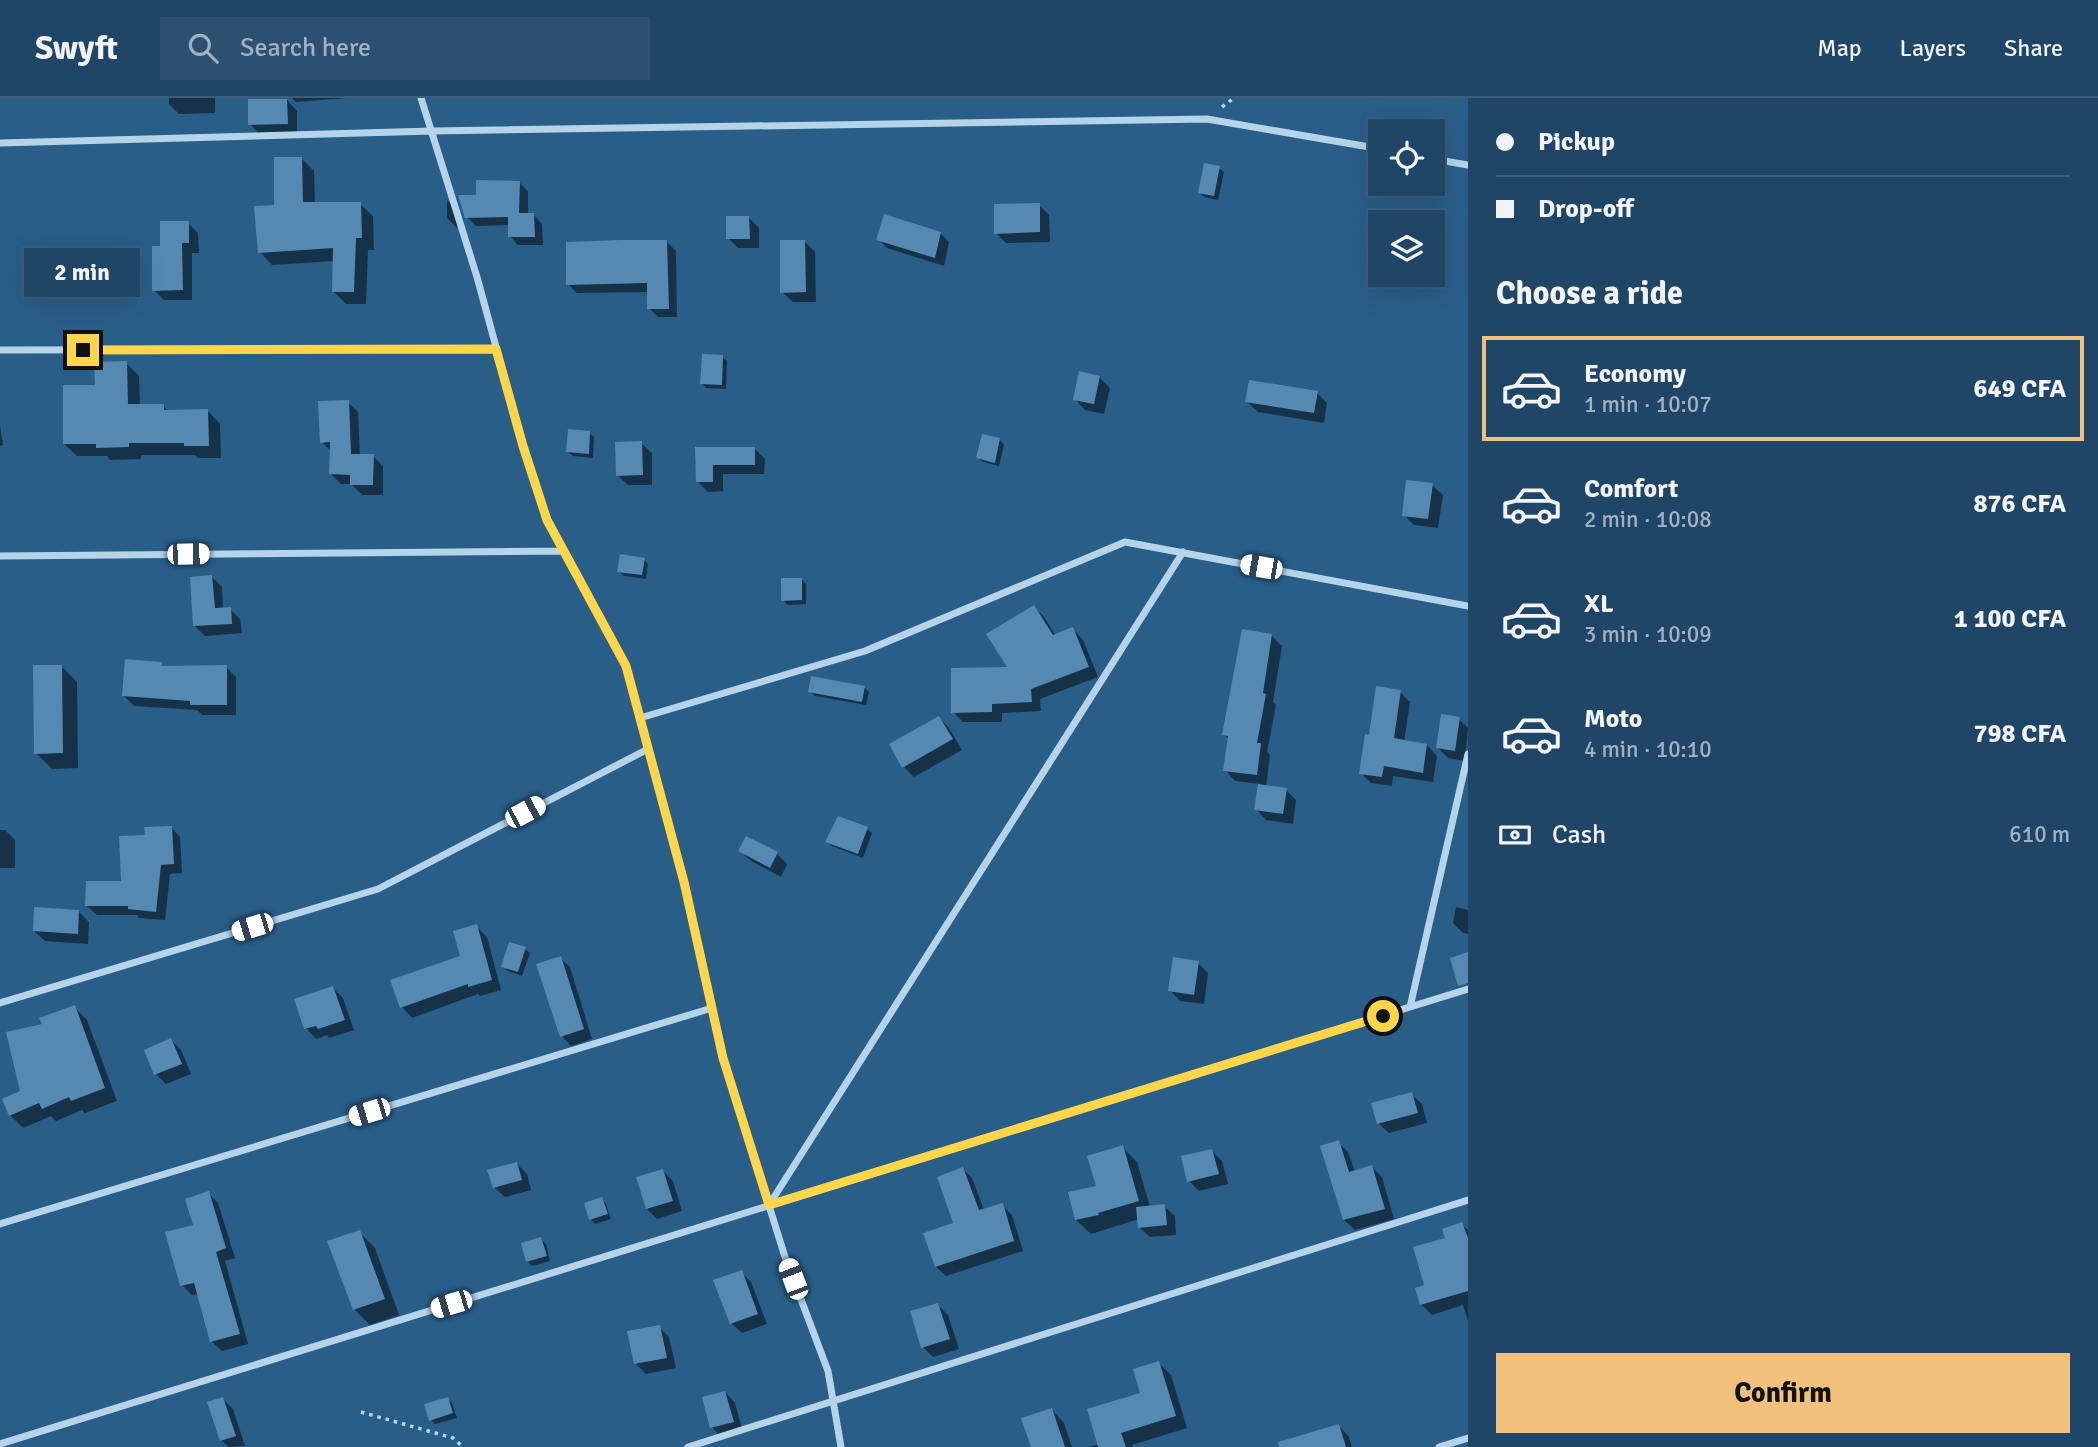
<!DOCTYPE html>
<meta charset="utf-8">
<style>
:root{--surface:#1f4667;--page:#2c5070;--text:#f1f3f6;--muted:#a1b1c0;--line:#3c5e7b;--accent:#f0c07c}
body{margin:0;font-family:Signika,sans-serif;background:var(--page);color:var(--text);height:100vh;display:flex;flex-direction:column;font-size:26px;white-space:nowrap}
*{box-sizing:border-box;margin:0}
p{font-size:23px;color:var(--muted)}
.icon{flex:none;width:38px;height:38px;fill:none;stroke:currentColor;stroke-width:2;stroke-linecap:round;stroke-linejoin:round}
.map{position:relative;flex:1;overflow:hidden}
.drawer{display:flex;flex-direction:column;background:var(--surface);width:630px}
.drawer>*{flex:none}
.guide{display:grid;align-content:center;height:154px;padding:0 28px;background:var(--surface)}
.fabs{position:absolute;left:1368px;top:21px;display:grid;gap:14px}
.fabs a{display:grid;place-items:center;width:77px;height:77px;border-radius:0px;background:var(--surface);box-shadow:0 7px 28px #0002,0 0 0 2px var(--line);font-size:35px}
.end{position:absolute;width:32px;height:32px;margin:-16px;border:9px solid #ffd54a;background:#111;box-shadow:0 0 0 4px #111}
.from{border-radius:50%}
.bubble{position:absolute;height:49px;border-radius:0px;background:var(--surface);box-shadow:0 7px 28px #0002,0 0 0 2px var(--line);font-size:23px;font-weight:700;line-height:49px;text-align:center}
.car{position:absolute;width:21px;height:42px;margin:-21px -10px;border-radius:9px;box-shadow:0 0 5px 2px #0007;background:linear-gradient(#fff 24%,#345 0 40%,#fff 0 76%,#345 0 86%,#fff 0)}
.guide b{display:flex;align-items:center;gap:24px;height:66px;font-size:26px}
.guide b+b{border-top:2px solid var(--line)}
.guide i{width:18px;height:18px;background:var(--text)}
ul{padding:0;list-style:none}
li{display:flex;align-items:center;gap:21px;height:105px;margin:0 14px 10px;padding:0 14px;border:4px solid transparent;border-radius:0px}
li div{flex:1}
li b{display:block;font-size:26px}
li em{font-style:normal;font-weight:700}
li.selected{border-color:var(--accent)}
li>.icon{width:63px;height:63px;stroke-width:1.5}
h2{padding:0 28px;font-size:32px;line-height:84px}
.pay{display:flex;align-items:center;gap:18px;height:77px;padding:0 28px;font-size:26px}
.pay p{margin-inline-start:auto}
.primary-button{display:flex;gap:14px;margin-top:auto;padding:14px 28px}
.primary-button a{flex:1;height:80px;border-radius:0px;background:var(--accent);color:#111;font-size:28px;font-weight:700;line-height:80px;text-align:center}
header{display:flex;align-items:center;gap:42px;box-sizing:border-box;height:98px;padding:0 35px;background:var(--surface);border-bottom:2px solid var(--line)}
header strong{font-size:33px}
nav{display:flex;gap:38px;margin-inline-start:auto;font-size:24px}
.search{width:490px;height:63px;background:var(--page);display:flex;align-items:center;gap:18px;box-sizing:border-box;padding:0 24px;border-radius:0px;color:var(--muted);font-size:26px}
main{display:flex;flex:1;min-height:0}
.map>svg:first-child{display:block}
.shadow{fill:#0007}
.building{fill:#5589b2}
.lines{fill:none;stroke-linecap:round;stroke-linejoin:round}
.path{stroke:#b5d3e9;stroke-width:3.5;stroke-dasharray:3.5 5;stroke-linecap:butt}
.street{stroke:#b5d3e9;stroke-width:7}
.route{stroke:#ffd54a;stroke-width:9}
</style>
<header>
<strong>Swyft</strong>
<div class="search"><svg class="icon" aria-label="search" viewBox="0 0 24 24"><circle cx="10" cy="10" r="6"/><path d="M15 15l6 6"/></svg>Search here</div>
<nav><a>Map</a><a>Layers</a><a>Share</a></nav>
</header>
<main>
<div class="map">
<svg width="1468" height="1349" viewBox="0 0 1468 1349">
<rect width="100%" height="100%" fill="#295e89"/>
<path class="shadow" d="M169,0h46v15l-36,1 -10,-10z
M292,0h55l-51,4z
M287,2l10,11v23l-37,1 -10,-11z
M301,60l13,13 1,33h45l13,12 1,34h-6l-2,54h-20l-13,-13 1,-30 -62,4 -12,-13 16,-46z
M1219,70l5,4 -6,28 -14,-3 -5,-5z
M520,85l8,8v24h6l8,9 1,21h-25l-8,-9v-11l-34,1 -9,-9 10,-20z
M447,102l8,8 6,20h-4l-10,-10z
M1039,107l10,10 1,27 -44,1 -10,-10z
M749,120l10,10v20h-21l-10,-10z
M188,125l10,10 1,20h-7v47h-28l-10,-10 8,-43z
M940,135l9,9 -5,24 -57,-18 -9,-9z
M804,143l11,11 1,50h-23l-11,-10z
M667,144l9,9 1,66h-19l-9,-9v-16l-72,1 -9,-9z
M70,152l10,10 1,31 -46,1 -10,-11z
M722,259l5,4 -1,28 -20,-1 -4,-5z
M126,265l13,13 1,30h23l6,6 39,-1 12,13 1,34h-23l-3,-3h-54v4l-31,1 -3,-4h-30l-13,-12 32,-57z
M1099,279l11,11 -6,26 -19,-4 -10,-11z
M1317,295l10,10 -3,20 -66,-11 -11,-10z
M348,304l10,10 2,44h13l10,10v29h-21l-11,-11h-10l-10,-10v-23l-9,-9z
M0,328l3,19 -3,1z
M589,335l5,4 -1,21 -20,-2 -5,-4z
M1000,342l4,5 -5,21 -16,-4 -5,-4z
M641,345l11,10v32h-24l-11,-10z
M697,351h58l10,10 -1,15h-41v17l-15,1 -11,-11z
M1432,387l11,10 -5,33 -24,-3 -10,-10z
M644,461l4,5 -2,15 -22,-3 -5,-5z
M212,479l10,10 1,22h7l10,10 2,14 -37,3 -10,-10z
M801,481l5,5v20l-18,1 -5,-5z
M1034,509l10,10 12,19 17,-7 10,11 15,37 -58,22 1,12 -39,2v9h-39l-10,-10 57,-43z
M1271,537l11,11 -9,56 3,3 -9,47 3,3 -4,32 20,3 10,10 -3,24 -27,-4 -10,-11 4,-25 -25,-3 -10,-11 4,-30 -5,-6z
M161,566l4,4 61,-1 10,10v38h-34l-5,-5 -63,-4 -11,-11z
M61,568l16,16 1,86 -26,1 -16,-16z
M864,589l5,5 -3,13 -51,-9 -5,-5z
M1400,594l10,10 -6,40 23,3 10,11 -4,26 -40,-6 -1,10 -21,-3 -10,-10 9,-36z
M939,620l10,10 13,22 -48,27 -10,-10z
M1459,621l9,9 -3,33 -17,-3 -10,-10z
M839,720l28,11 5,4 -9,25 -31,-12 -5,-4z
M171,729l9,10 2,36 -12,1 -5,46 -26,-2 -2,-3h-40l-10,-9 35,-23 25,-46z
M0,732h5l10,10v28h-15z
M740,753l37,3 10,10 -6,13 -30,-16z
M1456,809l12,3v24l-5,-1 -10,-10z
M79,814l10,10 -1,22 -43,-3 -11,-10z
M476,828l11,11 14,53 -21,6 -2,-2 -66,24 -10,-11 -9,-26 69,-24z
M525,851l5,4 -8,23 -14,-5 -5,-4z
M560,860l10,9 22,72 -21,7 -9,-10 -24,-71z
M1198,865l10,10 -4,31 -24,-3 -10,-11z
M333,890l10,10 11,32 -25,8 -2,-3 -11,4 -10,-11z
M74,909l13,13 30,81 -32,12 -3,-3 -26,11 -5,-5 -28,12 -13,-13 12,-23 22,-67z
M171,942l10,10 10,24 -25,10 -10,-10z
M1411,996l11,10 5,19 -38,10 -11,-10z
M1338,1044l10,10 7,20 17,-5 10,10 12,42 -39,11 -11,-10z
M1122,1049l15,15 13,45 14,-1 11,10 1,19 -26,2 -11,-10v-8l-48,15 -15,-14z
M1212,1053l10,10 6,23 -29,7 -10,-10z
M517,1066l10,10 4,16 -26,7 -11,-10z
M963,1071l9,9 12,32 18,-5 10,10 11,36 -77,25 -10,-9 20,-43z
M663,1073l10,10 9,30 -25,8 -10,-10z
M208,1095l10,10 17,55 -10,3 23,83 -26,7 -10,-9 -13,-48 -7,1 -10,-10 14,-59z
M602,1101l4,5 5,15 -16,5 -4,-5z
M1461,1126l7,6v91l-5,-16 -31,10 -11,-11 5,-18 21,-47z
M359,1134l16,16 24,67 -29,10 -16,-16z
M541,1141l5,5 4,17 -18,5 -5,-5z
M741,1174l10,10 16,42 -25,9 -11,-10z
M938,1207l10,10 11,34 -26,8 -10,-10z
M659,1229l10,10 7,31 -30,6 -11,-11z
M1158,1265l13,12 16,53 -55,17 1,2h-45l11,-3 44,-49z
M725,1294l10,11 8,29 -21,6 -10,-11z
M223,1301l10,10 12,37 -16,1 -8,-7z
M447,1301l5,4 5,15 -22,6 -4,-4z
M1052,1312l12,13 8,24h-40z
M1339,1328l10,11 3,10h-40z"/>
<path class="building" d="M248,1h39l1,25 -40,1z
M274,59h28l1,45h58l1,36h-6l-2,54h-22l1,-44 -75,5 -4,-47 20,-1z
M1204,65l16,3 -6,30 -16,-3z
M476,82l44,1 -1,32h15l1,24h-27v-20l-43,1 -7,-23h18z
M1040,105v29l-46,2v-30z
M884,116l57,18 -6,26 -59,-18z
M726,118h23l1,23h-24z
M160,123h29v22h-7l1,47 -31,1v-45h8z
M621,142h46l2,69h-22v-26l-81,2v-43z
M780,142h25l1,52 -26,1z
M71,150v33l-48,1 -1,-33z
M702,256l21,1 -1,30 -22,-1z
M127,263l1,43h36v6l44,-1 1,37h-25v-3h-55v4l-33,1v-4h-33v-59h32l-1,-23z
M1079,273l21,5 -6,28 -21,-4z
M1249,282l69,11 -4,22 -69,-11z
M349,302l2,54h23l-1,31h-23v-10l-21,-1 1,-32 -10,1 -2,-42z
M568,331l22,2 -1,23 -23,-2z
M982,336l18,4 -5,25 -19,-5z
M642,343l1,34 -27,1 -1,-34z
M695,349h60v18h-42v17h-17z
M1406,382l27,3 -5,36 -26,-3z
M620,456l25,4 -3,17 -25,-3z
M212,477l3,33 16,-1 1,17 -39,2 -3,-49z
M781,480h21v22l-21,1z
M1034,507l19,30 20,-8 16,40 -58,22 1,13 -40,2v8l-41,1v-45l56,-1 -21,-33z
M1242,531l30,5 -9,59 3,1 -9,49h4l-4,32 -34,-4 5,-35 -6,-1z
M125,561l37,3v4l65,-1v40h-37v-4l-68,-5z
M33,567h29l1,88 -29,1z
M811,578l54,10 -3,16 -54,-10z
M1376,588l25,4 -7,48 33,6 -4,29 -39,-7 -2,11 -23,-3 6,-40 4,1z
M1441,616l19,3 -5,34 -19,-3z
M939,618l14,23 -51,29 -13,-24z
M1258,686l29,4 -4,26 -29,-4z
M838,718l30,11 -10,27 -33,-12z
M172,728l2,38 -13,1 -5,47 -28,-3v-3h-43l1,-25h35l-2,-45 26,-1 -1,-8z
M746,738l32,16 -8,16 -32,-17z
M34,809l45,3 -1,24 -45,-3z
M477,826l15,56 -24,7v-3l-68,24 -10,-28 70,-24 -7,-25z
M509,844l17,5 -8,25 -17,-5z
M1468,854v31l-10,3 -8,-28z
M561,858l23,73 -24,8 -24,-73z
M1173,859l26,4 -5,34 -26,-4z
M333,888l12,34 -27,9 -2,-3 -12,3 -10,-30z
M75,907l30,83 -34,13 -2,-4 -27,12 -3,-6 -30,13 -7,-17 18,-8 -14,-59 36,-8 -3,-6z
M171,940l11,26 -28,11 -10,-25z
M1412,994l6,21 -41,11 -6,-21z
M1339,1042l10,32 23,-7 13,44 -42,11 -23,-74z
M1123,1047l16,56 -41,12 1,2 -24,5 -7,-28 28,-6 -9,-30z
M1212,1051l7,25 -32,8 -6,-26z
M517,1064l5,18 -29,8 -6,-18z
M963,1069l16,43 24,-7 11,38 -79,26 -12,-34 30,-10 -16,-46z
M663,1071l10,32 -27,8 -10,-32z
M209,1093l17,57 -10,4 24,82 -30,8 -16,-59 -14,3 -15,-54 28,-7 -8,-26z
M602,1099l6,17 -19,6 -5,-17z
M1165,1106l2,21 -29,3 -2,-21z
M1462,1124l6,16v53l-48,14 -5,-17 9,-3 -11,-38 32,-9 -3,-9z
M360,1132l25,69 -32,11 -26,-69z
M541,1139l6,19 -21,6 -5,-19z
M742,1172l16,44 -28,10 -17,-44z
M938,1205l12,36 -29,9 -11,-37z
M660,1227l7,33 -33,6 -7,-33z
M1159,1263l17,55 -55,17 5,14h-28l-11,-38 53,-16 -7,-24z
M725,1293l9,31 -24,6 -8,-31z
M223,1299l13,39 -16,5 -13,-39z
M448,1299l5,16 -24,8 -5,-17z
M1052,1310l13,39h-34l-10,-29z
M1339,1326l7,23h-67l-1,-5z"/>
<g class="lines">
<path class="path" d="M1222,9l12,-9
M361,1314l92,26 10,9"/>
<path class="street" d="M421,0l56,179 46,169 24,74 79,146 58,216 39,176 62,199 43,114 13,76
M0,45l432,-12 775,-12 174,30
M1433,61l35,6
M0,252l496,-1
M0,458l564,-5
M640,620l225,-67 260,-109 343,64
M0,905l378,-114 270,-140
M1410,909l58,-253
M769,1107l414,-653
M0,1126l712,-216
M0,1346l1468,-455
M688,1349l780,-247
M1439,1349l29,-9"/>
</g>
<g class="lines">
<path class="route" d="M83,252l413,-1 27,97 24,74 79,146 58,216 39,176 46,147 614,-189"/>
</g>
</svg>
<div class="fabs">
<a><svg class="icon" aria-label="locate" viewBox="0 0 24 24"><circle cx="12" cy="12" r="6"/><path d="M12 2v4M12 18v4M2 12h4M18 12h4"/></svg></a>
<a><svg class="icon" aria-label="layers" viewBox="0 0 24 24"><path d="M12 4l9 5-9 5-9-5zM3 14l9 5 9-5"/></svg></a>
</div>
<i class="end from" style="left:1383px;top:918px"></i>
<i class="end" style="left:83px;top:252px"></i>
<div class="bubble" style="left:24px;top:150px;width:116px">2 min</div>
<i class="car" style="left:188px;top:456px;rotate:89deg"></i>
<i class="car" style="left:1261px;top:469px;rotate:280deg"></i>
<i class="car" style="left:525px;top:714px;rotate:62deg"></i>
<i class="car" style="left:252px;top:829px;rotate:253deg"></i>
<i class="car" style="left:369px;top:1014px;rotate:253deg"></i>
<i class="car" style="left:793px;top:1181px;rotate:339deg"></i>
<i class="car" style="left:451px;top:1206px;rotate:253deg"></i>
</div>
<section class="drawer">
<div class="guide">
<b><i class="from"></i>Pickup</b>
<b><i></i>Drop-off</b>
</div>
<h2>Choose a ride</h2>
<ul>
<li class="selected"><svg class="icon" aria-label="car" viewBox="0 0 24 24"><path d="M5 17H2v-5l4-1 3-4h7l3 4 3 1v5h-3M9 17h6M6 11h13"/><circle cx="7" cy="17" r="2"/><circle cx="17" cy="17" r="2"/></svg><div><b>Economy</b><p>1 min · 10:07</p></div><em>649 CFA</em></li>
<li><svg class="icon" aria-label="car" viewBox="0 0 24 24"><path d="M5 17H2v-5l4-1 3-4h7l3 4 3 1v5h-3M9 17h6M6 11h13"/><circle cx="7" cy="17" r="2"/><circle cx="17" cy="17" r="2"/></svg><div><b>Comfort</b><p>2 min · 10:08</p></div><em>876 CFA</em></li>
<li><svg class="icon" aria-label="car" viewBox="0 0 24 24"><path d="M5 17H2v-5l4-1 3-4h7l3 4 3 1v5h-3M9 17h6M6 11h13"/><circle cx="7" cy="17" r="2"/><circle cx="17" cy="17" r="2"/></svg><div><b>XL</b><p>3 min · 10:09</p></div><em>1 100 CFA</em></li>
<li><svg class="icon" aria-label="car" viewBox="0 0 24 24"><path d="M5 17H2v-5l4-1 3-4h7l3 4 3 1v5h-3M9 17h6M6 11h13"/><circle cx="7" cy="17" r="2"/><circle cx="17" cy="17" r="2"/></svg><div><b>Moto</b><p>4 min · 10:10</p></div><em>798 CFA</em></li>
</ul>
<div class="pay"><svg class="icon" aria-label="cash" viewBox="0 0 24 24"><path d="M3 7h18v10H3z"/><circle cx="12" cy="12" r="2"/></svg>Cash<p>610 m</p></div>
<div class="primary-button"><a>Confirm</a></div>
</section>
</main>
